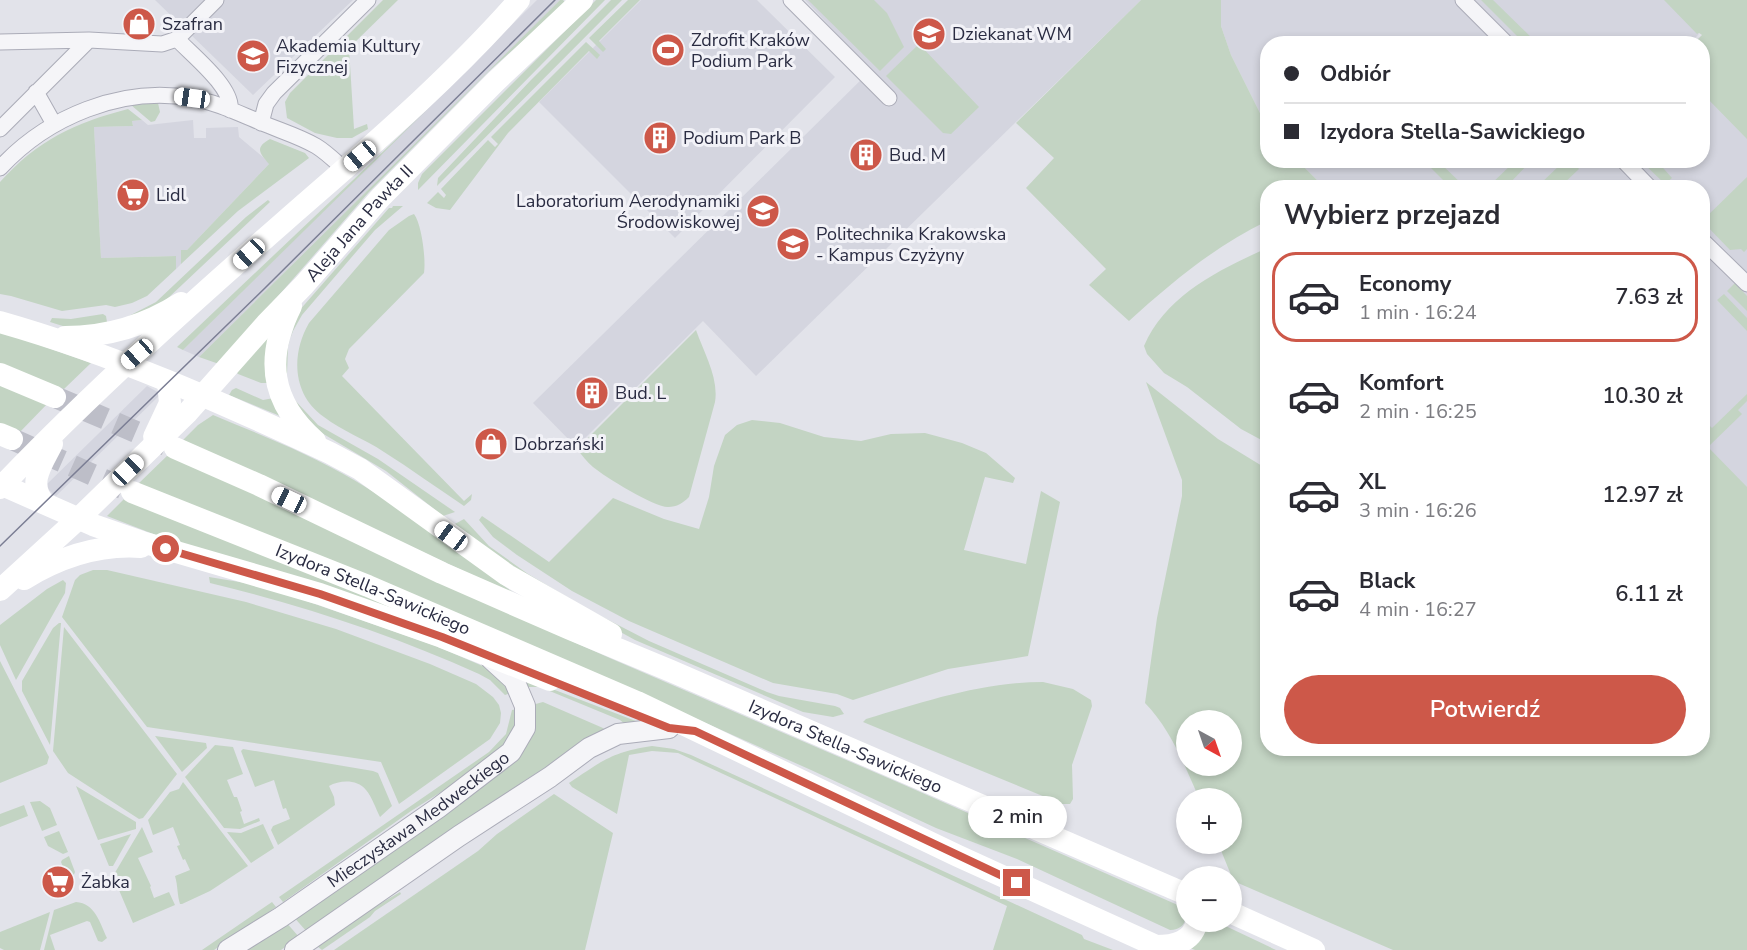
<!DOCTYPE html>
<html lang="pl">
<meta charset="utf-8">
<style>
:root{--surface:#fff;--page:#f7f7f7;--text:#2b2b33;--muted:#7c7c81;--line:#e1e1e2;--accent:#cd5849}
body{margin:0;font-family:"Nunito Sans",sans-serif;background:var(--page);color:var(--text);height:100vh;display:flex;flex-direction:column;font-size:22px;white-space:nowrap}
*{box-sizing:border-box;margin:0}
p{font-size:20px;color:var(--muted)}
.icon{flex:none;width:33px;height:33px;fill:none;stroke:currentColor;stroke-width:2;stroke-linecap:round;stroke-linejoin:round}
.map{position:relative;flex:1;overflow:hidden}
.details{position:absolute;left:1260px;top:180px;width:450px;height:576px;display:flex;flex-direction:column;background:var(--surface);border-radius:24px;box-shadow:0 3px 9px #0003}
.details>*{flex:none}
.top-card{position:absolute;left:1260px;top:36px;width:450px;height:132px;border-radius:24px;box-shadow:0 3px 9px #0003;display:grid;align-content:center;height:132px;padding:0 24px;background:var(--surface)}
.needle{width:39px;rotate:140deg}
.buttons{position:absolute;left:1176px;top:710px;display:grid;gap:12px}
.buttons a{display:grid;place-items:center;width:66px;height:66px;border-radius:50%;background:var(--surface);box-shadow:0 3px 9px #0003;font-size:30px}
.end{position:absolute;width:27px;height:27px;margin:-14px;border:8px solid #cd5849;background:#fff;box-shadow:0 0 0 3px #fff}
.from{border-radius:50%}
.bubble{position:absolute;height:42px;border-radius:21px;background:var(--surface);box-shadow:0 3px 9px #0003;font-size:20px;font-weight:600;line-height:42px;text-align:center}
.car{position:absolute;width:18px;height:36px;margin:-18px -9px;border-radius:8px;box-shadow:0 0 4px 2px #0007;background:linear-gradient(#fff 24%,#345 0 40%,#fff 0 76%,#345 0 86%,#fff 0)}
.top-card b{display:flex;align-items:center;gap:21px;height:57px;font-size:22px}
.top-card b+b{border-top:2px solid var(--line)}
.top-card i{width:15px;height:15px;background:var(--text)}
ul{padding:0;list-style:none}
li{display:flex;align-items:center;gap:18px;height:90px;margin:0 12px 9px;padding:0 12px;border:3px solid transparent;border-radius:24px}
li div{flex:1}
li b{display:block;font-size:22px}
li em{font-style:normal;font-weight:600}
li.on{border-color:var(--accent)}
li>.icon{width:54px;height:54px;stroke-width:1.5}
h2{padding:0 24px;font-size:27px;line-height:72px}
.cta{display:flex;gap:12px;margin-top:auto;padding:12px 24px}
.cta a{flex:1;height:69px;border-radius:36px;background:var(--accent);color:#fff;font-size:24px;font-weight:600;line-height:69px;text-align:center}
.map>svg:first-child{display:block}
.built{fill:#d4d5df}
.green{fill:#c3d4c3;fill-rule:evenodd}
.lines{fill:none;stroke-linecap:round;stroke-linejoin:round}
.secondary-tunnel{stroke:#bdbec8;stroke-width:22;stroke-dasharray:22 11;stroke-linecap:butt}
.minor-casing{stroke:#abacb8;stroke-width:17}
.tertiary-casing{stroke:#abacb8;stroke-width:22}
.minor{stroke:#f5f5f8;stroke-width:15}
.tertiary{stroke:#f5f5f8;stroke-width:20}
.secondary{stroke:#fff;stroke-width:22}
.tram{stroke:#7b7e94;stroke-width:1.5}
.route{stroke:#cd5849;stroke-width:8}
.labels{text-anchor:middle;stroke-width:6;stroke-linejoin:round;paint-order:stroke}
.poi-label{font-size:18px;fill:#2a2c42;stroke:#f2f2f7;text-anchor:start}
.street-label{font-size:18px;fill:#2a2c42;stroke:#f2f2f7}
</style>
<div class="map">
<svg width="1747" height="950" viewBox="0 0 1747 950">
<rect width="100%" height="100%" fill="#e2e3ea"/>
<path class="built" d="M155,0h198l-100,95z
M537,0h23l-361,357 -16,-7z
M641,0h116l78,77 -160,161 -136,-136z
M805,0h336l-385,376 -53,-55 -127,126 -43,-44 338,-333z
M1221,0h444l34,34 -10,10h-421l-1,83 -36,-72 -10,-29z
M1702,35l45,45v417l-44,-45 -1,-264 -378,-1 -26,-26 404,-1z
M142,120l6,5 45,-5 1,18h12v-10l32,-1 1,10 31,26 -83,87h-6v14l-5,5 -1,-13 -74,2 -7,-131 39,-1 -1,-5z
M147,386l14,8 -105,102 -3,-2 -8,-8z"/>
<path class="green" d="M383,0h15l-49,48 5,81 13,-5 1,5 -16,9h-15l-22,-5 -28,-15 -2,-16 5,-9z
M560,0h3l3,3 -78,69 -119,120 -150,172 -20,-7z
M596,0h9l-187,190v-7l4,-9z
M611,0h11l-185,186 1,-8 93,-98z
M628,0h12l-41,41 7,8 -3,3 -14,-14z
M808,0h66l13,13 17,34 -24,24z
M1141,0h80v26l10,29 36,72 1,33 30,1 26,26 -56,1 -1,33c-53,26 -95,61 -138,100l-40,-36 17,-16 -80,-81 28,-30 -38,-35z
M1481,0h12l44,43h-13z
M1664,0h83v139l-44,-45 -1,-50 -8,-1 8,-8 -3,-2 -2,1z
M586,42l14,13 -3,4 -8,-8 -81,82 -58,77 -14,-2 -9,-5 11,-11 6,6 2,-3 -5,-6 47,-49 7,7 3,-3 -7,-7z
M919,44l60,63 -28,27 -8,-1 -57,-57z
M158,103l2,9 -5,9 -4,1 -20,-17z
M430,107l-247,243 -6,-3z
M128,109l14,11 -10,1 1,5 -39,1 7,131 75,-2v13l-29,27 -15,7 -17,4 -9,-2 -44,6 -51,-15 -11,-2v-112c38,-42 74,-59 128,-73z
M270,139l35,14 4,5 -71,53 -57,53v-14h6l82,-86c-9,-11 -15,-16 1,-25z
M1424,161h14l27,26h-15z
M1515,161h16l-25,26h-18z
M1564,161h14l-3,3 4,5 -19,18h-23z
M1644,161h13l15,17 -7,6 -23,-22z
M1747,177v72l-3,3 -3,-3 -11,1 -28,-29z
M268,200l2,2 -104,98 -9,7 -30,10 29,-15 90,-85z
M393,206h10l-28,24 -73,85 -9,16 -5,14 -1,29 -5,-7 16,-55 91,-104h3z
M414,214c8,11 12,46 10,59l-75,76 -4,10 4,9 -7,8 122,125 8,-7 -1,6 -7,6c-27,-18 -53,-37 -80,-54 -19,-13 -42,-21 -60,-35 -32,-22 -33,-63 -15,-94l80,-93 20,-14z
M1267,248v195l-26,-14 -54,-42 -23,-14 -17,-19 -3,-8c22,-51 75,-76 123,-98z
M1735,283l12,13v15l-20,-20z
M1724,294l23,24v13l-30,-31z
M103,314l3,2 2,12 -42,-1 -16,-5 2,-4 19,1z
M696,330c8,23 23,48 19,72l-26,95c-6,6 -12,10 -21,10 -14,0 -63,-30 -75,-40 -6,-5 -11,-12 -16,-18z
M0,331l91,32 -27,26 -64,-25z
M272,331l-2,52h-9l-23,-9 -2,-2z
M1146,382l72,57 49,30 1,279h434l1,-329 9,9 35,-34v7l-9,9 4,4 -34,33 39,40v463h-354l-155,-67 -7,-8 -13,-32h14v-45h-33c-15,-34 -28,-68 -54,-95l12,-85 25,-122v-16zM1186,720h46v45h-46z
M0,384l49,18 -30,31 -19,-10z
M236,388l27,12 11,-2 11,20 -56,-23 3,-5z
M291,396l27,29 60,34 77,53 -12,4 -57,-45 -71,-42z
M213,415c48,20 97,39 141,65 58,34 111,77 165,117l-336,-157 15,-15z
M752,420l28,3 44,14 37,4 30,-7 34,-1 37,10 24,10 29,25 -2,5 -28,-6 -21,73 62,14 15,-73 19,11 -32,154 -80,13 -95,31 -16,-6 -64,-11 -144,-62 -57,-30 -55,-36 -24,-18 -14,-17 3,-4 67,46 64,-64 51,21 35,10 10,-32 5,-31 11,-31 12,-10z
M168,455l108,48 138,68 198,88 290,125 278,122c9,12 6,23 -10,24l-153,-71 -81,-31 -125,-58 -213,-95 -460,-191z
M125,498l258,104 81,35 -303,-100 -54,-21z
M464,519l25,27 39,28 61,36 60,31 118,51 12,4 56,10 5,2 4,6 -11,3 -30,-5 -168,-72 -100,-55 -82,-60z
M93,570h14l139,32 90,27 94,35 46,20 17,13 6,8 2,8 -1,10 -10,16 -91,65 -18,-42 -234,-35 -85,-110 13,-37 5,-5z
M209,577l54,9 173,60 49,21 28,25 -8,3 -15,-15 -11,-6c-86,-39 -178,-69 -269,-91z
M63,580l3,3 -1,10 -49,87 -16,-35v-20l47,-36z
M59,623h2l-11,122 -28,-54v-10l31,-53z
M64,627l113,147 -34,44 -4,1 -71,-46 -15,-22z
M0,661l49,96 -2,7 -47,19z
M521,677l120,46 -15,2 -6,-5 -80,-33h-13z
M1043,682l30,7 18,11 1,6 -20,59 1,34 -3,5h-8l-199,-82 3,-3c58,-17 115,-37 177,-37z
M543,702l60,26 4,4 -26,13 -54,34 -220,153 -15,-17 215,-148 25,-62z
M518,709l-4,25 -27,29 -76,48 -128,91 -4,-5 210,-145 17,-18 6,-24z
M155,736l51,7 1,5 -25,24z
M215,745l18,2 10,27 -16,6 7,17h3l5,14 -2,1 4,12 15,-6 1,3 -20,8 -16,-1 -39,-51z
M652,746l22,3 17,6 391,180 2,4 29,11h-120l14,-44 -329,-153 -26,-2 -23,4 -12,59 -45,-27 -3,-4c33,-22 43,-31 83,-37z
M243,749l130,22 5,2 14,33 -12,11c-4,-8 -8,-20 -14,-27 -9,-11 -26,-10 -37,-4l5,11 1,8 -57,40 -7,-15 2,-4 17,-7 -4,-11 -3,1 -9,-29 -19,7 -14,-36z
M183,782l65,84 -38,25 -28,13h-2c-3,-9 -2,-18 -5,-28l15,-6 -5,-11 -2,1 -6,-14 3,-1 -7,-18 -20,8 -5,-15 22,-28 9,-3z
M76,786l60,36v7l-38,11z
M554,794l59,39 -28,117h-251l144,-99 19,-17z
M40,801l10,7 7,17 -15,6 -12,-29z
M24,805l4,11 -28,11v-13z
M263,824l11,24 -23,15 -24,-31 14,1z
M142,827l11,25 -15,6 13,28 -1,1 4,11 15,-6 6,13 -42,18 -20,-47z
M59,831l9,21 -5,2 -15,-8 -4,-9z
M131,834l-18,32h-4l-9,-22z
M69,856l6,16 -5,12 -9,-22 1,-2z
M400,892l1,2 -26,17 -5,6 -48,33 -5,-4 56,-38z
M76,902c19,1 24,21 31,36l-5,4 -4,-1 -8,-19 -3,-1 -37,14 5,15h-11l10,-40z
M272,902l4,5 -62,43h-12z
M50,912l-10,38h-36l-4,-2v-16z
M285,921l14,16 -18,13h-39z
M1206,921h9l61,29h-81l-8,-3z"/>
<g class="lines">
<path class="secondary-tunnel" d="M55,397l116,50
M12,439l117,52"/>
<defs>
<path id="minor" d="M791,0l98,98
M1463,0l44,44
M177,39c15,16 57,49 53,71
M89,40l73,4 15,-5 39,-39
M0,42l89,-2 -89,89
M36,92l18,32
M261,123l5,-19 8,-11 94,-93
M1623,160l27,28
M0,168c47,-51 121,-82 191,-70 25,4 47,15 69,24 18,8 39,14 56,24 10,6 19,15 28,23
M1702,240l45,44"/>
<g id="tertiary">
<path id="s1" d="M228,950l53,-33 157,-109 73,-56 14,-24v-22l-11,-26 -23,-21"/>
<path d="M295,950l164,-114 91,-59 39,-29 29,-14 51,-6"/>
</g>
</defs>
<use href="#minor" class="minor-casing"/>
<use href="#tertiary" class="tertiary-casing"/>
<use href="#minor" class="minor"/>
<use href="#tertiary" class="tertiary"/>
<g class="secondary">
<path d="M291,306c-26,52 -21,96 24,135"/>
<path d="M0,322c113,32 223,81 330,131l30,16 147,106 104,59"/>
<path d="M65,337c42,0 80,-11 116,-34"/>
<path d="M0,374l55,23"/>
<path d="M0,434l12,5"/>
<path d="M154,437l16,-34 -2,-21"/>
<path id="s2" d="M175,448l84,37 183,88 128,56 101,42 515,223"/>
<path d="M0,484l93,41 49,17 178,52 122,43 108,43"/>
<path d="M0,488c90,-94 187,-181 285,-267 81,-71 163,-140 234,-221"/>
<path id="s3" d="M132,492l236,94 269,116 321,154 207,94"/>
<path d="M44,503c-17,-20 -2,-39 8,-59"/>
<path d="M24,579c36,-22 75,-35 117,-32"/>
<path id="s4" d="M0,590l78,-71 110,-107 78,-88 38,-39 77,-88 114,-115 87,-82"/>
<path d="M1232,913l82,37"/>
<path d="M1156,946c18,0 37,-4 41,-25"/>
</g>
<path class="tram" d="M0,546l265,-258 290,-288"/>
</g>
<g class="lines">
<path class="route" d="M166,549l154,45 122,43 227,91 26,3 322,152"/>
</g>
<defs>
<symbol id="shop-disc" viewBox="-11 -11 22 22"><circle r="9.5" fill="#cd5849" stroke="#f2f2f7"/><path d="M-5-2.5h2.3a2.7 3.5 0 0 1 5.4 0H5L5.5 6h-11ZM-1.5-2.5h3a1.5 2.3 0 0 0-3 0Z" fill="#fff"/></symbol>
<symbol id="university-disc" viewBox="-11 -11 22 22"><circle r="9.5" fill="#cd5849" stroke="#f2f2f7"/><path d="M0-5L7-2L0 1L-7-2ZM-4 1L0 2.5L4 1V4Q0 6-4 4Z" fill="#fff"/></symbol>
<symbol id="stadium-disc" viewBox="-11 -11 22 22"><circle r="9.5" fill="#cd5849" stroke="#f2f2f7"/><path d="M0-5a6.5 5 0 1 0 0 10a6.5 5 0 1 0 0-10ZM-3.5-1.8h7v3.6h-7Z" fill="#fff"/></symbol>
<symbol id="building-disc" viewBox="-11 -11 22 22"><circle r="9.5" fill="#cd5849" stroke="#f2f2f7"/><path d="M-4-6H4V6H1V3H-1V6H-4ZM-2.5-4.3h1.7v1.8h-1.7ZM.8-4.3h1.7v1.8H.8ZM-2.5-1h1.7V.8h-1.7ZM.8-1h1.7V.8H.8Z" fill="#fff"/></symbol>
<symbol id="supermarket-disc" viewBox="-11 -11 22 22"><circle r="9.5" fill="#cd5849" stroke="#f2f2f7"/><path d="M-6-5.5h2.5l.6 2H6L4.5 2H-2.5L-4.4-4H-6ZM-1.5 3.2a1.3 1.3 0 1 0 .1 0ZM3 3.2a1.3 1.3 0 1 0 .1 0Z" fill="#fff"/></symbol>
</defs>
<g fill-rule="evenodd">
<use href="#shop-disc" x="120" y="5" width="38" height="38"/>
<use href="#university-disc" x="910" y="15" width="38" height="38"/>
<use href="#stadium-disc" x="649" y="31" width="38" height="38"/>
<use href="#university-disc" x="234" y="37" width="38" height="38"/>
<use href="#building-disc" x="641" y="119" width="38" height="38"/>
<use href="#building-disc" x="847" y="136" width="38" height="38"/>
<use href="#supermarket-disc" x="114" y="176" width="38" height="38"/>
<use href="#university-disc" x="744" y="192" width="38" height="38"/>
<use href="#university-disc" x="774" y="225" width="38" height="38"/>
<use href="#building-disc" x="573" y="374" width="38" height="38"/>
<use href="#shop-disc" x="472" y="425" width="38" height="38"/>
<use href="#supermarket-disc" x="39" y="863" width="38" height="38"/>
</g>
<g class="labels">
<g class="poi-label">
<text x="162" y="30">Szafran</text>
<text x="952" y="40">Dziekanat WM</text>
<text x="691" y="46">Zdrofit Kraków<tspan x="691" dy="21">Podium Park</tspan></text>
<text x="276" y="52">Akademia Kultury<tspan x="276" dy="21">Fizycznej</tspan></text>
<text x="683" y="144">Podium Park B</text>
<text x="889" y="161">Bud. M</text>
<text x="156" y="201">Lidl</text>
<text x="740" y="207" text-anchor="end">Laboratorium Aerodynamiki<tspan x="740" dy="21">Środowiskowej</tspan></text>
<text x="816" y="240">Politechnika Krakowska<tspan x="816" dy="21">- Kampus Czyżyny</tspan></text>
<text x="615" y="399">Bud. L</text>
<text x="514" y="450">Dobrzański</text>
<text x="81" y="888">Żabka</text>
</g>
<g class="street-label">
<text dy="6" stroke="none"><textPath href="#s4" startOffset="514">Aleja Jana Pawła II</textPath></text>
<text dy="6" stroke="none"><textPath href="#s3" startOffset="260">Izydora Stella-Sawickiego</textPath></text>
<text dy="6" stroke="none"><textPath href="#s2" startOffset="734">Izydora Stella-Sawickiego</textPath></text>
<text dy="6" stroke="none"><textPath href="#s1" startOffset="231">Mieczysława Medweckiego</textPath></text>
</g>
</g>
</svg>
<div class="buttons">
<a><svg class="needle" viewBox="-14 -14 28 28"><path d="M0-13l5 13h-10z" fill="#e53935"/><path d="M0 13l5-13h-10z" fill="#7c7c81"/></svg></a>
<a>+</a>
<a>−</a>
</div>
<i class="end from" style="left:166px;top:549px"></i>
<i class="end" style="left:1017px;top:883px"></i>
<div class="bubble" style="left:968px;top:796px;width:99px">2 min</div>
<i class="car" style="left:192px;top:98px;rotate:278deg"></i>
<i class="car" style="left:360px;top:156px;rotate:230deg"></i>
<i class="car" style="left:249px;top:254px;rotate:227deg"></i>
<i class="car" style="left:137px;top:354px;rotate:229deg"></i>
<i class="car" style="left:128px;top:470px;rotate:46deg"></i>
<i class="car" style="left:289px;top:500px;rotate:295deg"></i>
<i class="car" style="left:451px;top:536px;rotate:306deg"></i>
<div class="top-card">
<b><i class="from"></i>Odbiór</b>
<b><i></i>Izydora Stella-Sawickiego</b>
</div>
<section class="details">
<h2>Wybierz przejazd</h2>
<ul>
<li class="on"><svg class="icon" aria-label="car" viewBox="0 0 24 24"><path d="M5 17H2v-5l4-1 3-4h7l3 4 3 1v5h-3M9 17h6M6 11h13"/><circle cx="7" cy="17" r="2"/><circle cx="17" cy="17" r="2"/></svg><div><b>Economy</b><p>1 min · 16:24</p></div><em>7.63 zł</em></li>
<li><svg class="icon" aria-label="car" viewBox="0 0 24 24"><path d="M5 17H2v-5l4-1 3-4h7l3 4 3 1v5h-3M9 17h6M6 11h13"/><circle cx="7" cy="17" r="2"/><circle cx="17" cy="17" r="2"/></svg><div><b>Komfort</b><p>2 min · 16:25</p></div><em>10.30 zł</em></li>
<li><svg class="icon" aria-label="car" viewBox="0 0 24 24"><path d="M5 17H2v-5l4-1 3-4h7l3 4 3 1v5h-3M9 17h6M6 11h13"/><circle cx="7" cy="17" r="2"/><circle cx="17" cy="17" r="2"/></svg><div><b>XL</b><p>3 min · 16:26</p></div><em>12.97 zł</em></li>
<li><svg class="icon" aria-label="car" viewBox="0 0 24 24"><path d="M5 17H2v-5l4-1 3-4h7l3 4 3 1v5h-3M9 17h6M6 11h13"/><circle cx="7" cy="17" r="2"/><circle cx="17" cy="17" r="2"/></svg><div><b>Black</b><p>4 min · 16:27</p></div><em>6.11 zł</em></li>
</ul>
<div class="cta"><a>Potwierdź</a></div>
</section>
</div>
